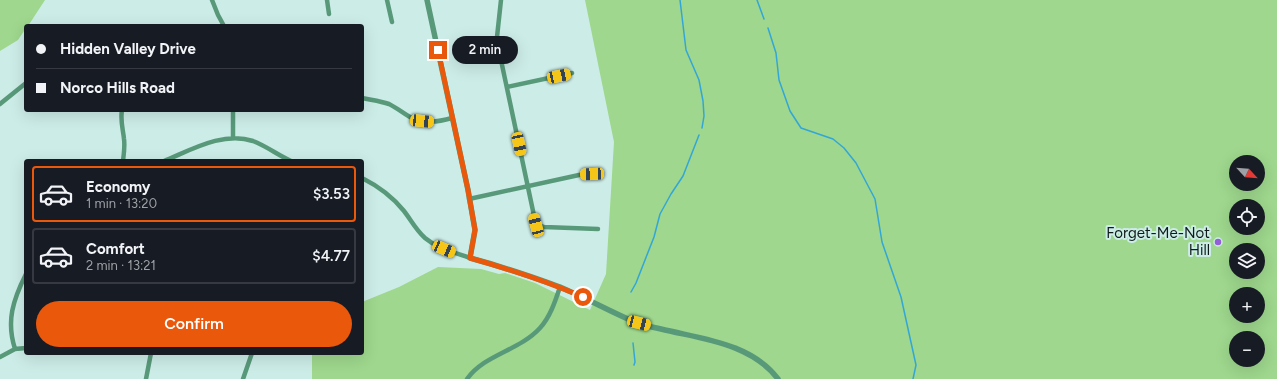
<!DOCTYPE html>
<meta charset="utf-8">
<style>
:root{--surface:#171b24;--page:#242831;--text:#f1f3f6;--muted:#9ea1a6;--line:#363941;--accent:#ea580c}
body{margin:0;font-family:Figtree,sans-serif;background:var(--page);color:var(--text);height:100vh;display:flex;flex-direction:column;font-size:15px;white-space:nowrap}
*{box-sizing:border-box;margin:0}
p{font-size:13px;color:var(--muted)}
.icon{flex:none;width:22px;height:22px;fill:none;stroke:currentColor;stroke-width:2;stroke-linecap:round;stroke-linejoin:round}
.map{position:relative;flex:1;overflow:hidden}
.sheet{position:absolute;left:24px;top:159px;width:340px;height:196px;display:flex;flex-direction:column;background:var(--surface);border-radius:4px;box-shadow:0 4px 16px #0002}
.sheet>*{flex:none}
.hud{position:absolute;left:24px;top:24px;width:340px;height:88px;border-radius:4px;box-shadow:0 4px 16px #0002;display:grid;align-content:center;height:88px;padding:0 12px;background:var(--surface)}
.needle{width:26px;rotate:116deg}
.fabs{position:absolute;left:1229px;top:155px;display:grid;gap:8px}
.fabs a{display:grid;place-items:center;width:36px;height:36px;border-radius:50%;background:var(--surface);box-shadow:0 4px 16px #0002;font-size:20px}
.end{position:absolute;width:18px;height:18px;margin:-9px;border:5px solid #ea580c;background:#fff;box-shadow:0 0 0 2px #fff}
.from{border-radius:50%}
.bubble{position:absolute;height:28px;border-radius:14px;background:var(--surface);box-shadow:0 4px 16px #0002;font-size:13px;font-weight:600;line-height:28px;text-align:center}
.car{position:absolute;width:12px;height:24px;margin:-12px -6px;border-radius:5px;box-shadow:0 0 3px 1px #0007;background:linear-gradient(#f5c518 24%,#345 0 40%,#f5c518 0 76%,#345 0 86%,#f5c518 0)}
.hud b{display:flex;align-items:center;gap:14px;height:38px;font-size:15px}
.hud b+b{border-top:1px solid var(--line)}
.hud i{width:10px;height:10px;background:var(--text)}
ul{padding:7px 0 0;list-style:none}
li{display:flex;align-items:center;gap:12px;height:56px;margin:0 8px 6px;padding:0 4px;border:2px solid var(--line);border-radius:4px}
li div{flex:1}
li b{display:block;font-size:15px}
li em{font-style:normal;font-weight:600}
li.selected{border-color:var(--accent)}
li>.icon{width:36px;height:36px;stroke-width:1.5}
.action{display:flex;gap:8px;margin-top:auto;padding:8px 12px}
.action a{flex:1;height:46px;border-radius:24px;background:var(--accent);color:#fff;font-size:16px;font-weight:600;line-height:46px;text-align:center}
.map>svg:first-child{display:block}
.green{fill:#9ed78d;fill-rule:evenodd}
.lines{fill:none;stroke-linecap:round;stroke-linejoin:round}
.stream{stroke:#33a6d7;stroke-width:1.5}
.minor{stroke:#58997a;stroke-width:4.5}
.tertiary{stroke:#58997a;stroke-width:5.5}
.route{stroke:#ea580c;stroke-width:5}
.poi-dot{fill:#935ed7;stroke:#ccece7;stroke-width:1.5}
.labels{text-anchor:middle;stroke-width:4;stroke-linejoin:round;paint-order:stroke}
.poi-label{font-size:15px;fill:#0f1b19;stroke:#ccece7;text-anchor:end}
</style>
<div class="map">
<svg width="1277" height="379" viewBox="0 0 1277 379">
<rect width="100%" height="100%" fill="#ccece7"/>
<path class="green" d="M0,0h45l-17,26h-2v2l-8,12 -18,11z
M585,0h692v379h-965v-26h50v-51l37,-15 39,-20 43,2 18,5 6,-1 30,10 55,27 16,-36 8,-132zM1236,162h22v22h-22zM1236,206h22v22h-22zM1236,250h22v22h-22zM1236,294h22v22h-22zM1236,338h22v22h-22z"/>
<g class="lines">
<path class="stream" d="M680,0l6,50 13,30 4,21 1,15 -2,12
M757,0l7,19
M768,28l8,25 3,27 11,31 11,17 32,11 11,9 12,15 19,36 7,43 19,55 15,68 -3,14
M631,292l5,-9 18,-46 6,-23 11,-20 12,-18 16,-41
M633,343l2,19 -1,3"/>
<path class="minor" d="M212,0l6,15 6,11
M327,0l2,14
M387,0l5,22
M501,0l-4,37 1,9 38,179 8,2 54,2
M507,87l65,-14
M362,98c9,2 18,3 27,6 8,4 14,9 21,13 14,7 28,5 42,1
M0,104l26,-21
M122,110c-2,10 1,19 2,29 1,7 0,14 -1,22
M233,138v-28
M164,161c27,-11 59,-30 89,-20 13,5 25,14 38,20
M362,178c16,8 30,18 42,33 7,9 12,19 21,27 13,11 29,14 45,20
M469,199l110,-24 13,-1
M15,349c-9,-28 -2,-49 11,-75
M0,357l15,-8 11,-1
M146,379l5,-26
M243,379l9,-26
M467,379c18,-25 52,-28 73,-51 10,-11 15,-26 20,-41"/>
<path class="tertiary" d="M427,0l41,190 7,40 -5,28c30,8 60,18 90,29 26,11 51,25 77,36 8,3 16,4 24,6 41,10 90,14 117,50"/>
</g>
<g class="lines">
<path class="route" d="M438,50l30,140 7,40 -5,28c39,11 76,23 113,39"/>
</g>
<circle class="poi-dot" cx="1218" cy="242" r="4"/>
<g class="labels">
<g class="poi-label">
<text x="1210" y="238">Forget-Me-Not<tspan x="1210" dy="17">Hill</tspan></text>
</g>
</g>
</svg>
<div class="fabs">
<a><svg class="needle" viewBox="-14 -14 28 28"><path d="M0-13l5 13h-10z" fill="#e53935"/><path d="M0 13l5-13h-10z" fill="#9ea1a6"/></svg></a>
<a><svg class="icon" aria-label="locate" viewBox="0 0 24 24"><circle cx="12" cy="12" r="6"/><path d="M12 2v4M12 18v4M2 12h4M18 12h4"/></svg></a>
<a><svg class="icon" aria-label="layers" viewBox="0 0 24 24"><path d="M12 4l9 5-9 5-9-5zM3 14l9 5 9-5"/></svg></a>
<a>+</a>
<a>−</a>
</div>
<i class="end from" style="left:583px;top:297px"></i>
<i class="end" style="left:438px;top:50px"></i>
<div class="bubble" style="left:452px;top:36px;width:66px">2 min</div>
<i class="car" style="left:559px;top:76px;rotate:78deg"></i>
<i class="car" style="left:422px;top:121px;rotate:96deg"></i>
<i class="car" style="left:519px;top:144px;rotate:168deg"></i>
<i class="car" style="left:592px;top:174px;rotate:268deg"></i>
<i class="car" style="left:536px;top:225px;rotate:345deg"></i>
<i class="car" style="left:444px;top:249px;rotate:113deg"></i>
<i class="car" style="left:639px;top:323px;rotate:104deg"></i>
<div class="hud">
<b><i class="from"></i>Hidden Valley Drive</b>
<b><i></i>Norco Hills Road</b>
</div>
<section class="sheet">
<ul>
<li class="selected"><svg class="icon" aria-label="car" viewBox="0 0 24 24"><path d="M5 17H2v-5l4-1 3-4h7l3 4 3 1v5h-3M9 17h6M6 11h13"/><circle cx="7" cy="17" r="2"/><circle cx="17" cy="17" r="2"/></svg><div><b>Economy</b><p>1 min · 13:20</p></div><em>$3.53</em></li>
<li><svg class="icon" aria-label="car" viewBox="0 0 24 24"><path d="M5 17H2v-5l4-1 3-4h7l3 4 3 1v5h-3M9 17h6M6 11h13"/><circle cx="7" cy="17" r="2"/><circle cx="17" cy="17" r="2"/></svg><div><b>Comfort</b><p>2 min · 13:21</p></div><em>$4.77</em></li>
</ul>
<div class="action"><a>Confirm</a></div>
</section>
</div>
